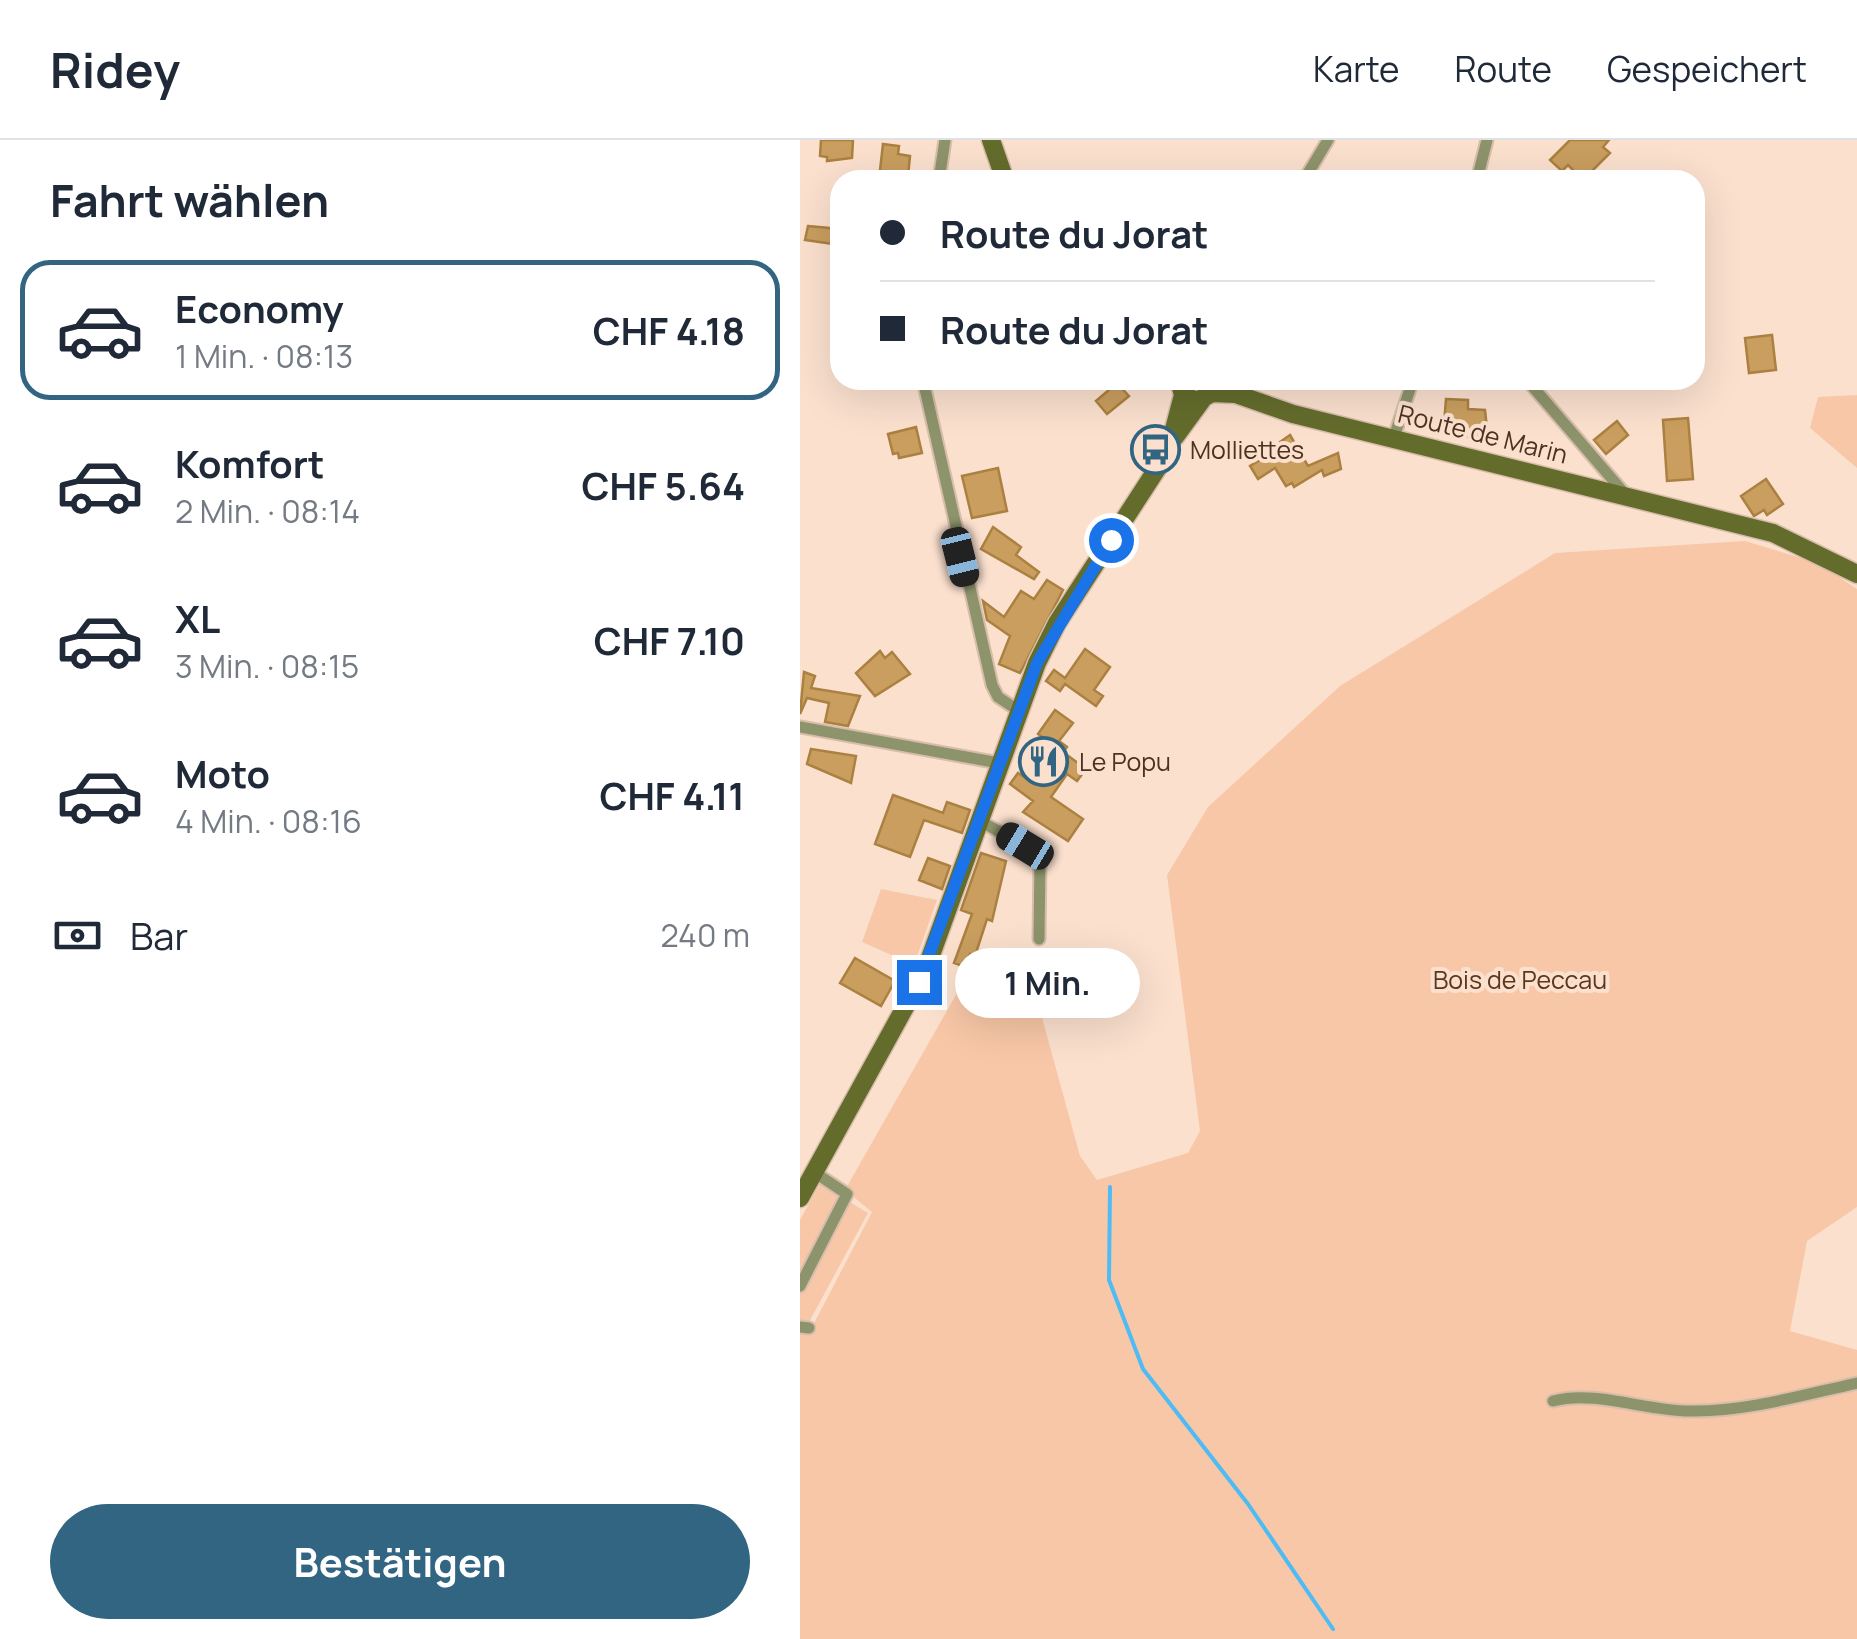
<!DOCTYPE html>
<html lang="de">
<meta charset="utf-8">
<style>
:root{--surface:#fff;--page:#f6f6f7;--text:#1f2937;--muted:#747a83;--line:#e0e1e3;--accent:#316582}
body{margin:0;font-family:Manrope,sans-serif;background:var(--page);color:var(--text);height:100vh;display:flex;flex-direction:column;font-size:38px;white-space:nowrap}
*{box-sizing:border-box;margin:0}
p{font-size:32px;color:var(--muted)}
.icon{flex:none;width:55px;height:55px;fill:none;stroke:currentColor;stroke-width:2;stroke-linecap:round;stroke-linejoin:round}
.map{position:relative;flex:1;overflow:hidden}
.drawer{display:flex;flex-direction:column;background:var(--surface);width:800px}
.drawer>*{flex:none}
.guide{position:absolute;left:30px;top:30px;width:875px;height:220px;border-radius:30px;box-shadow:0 10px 40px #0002;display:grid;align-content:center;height:220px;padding:0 50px;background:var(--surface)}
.end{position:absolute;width:45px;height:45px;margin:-22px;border:12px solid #1a73e8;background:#fff;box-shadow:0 0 0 5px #fff}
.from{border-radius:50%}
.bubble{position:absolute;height:70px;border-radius:35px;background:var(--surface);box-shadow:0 10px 40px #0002;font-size:32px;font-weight:700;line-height:70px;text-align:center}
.car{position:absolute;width:30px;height:60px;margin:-30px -15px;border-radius:12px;box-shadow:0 0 8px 2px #0007;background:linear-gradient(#222 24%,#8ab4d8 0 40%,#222 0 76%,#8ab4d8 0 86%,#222 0)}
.guide b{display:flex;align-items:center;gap:35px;height:95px;font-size:38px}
.guide b+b{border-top:2px solid var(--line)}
.guide i{width:25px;height:25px;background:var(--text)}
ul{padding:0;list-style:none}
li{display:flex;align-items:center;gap:30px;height:140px;margin:0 20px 15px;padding:0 30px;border:5px solid transparent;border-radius:30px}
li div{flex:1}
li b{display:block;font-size:38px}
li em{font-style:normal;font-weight:700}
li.selected{border-color:var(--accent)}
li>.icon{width:90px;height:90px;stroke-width:1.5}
h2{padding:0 50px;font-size:45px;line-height:120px}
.pay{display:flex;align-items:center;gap:25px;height:110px;padding:0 50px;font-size:38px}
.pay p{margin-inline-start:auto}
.primary-button{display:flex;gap:20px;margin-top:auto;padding:20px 50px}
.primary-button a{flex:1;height:115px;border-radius:60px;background:var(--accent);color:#fff;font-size:40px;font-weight:700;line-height:115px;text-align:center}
header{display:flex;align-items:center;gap:60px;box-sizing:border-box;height:140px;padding:0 50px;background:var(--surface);border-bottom:2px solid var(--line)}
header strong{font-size:48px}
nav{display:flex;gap:55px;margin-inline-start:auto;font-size:35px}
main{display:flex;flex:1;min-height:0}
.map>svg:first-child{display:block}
.green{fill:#f8c7a7}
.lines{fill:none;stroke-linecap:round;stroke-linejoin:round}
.stream{stroke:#4fbbf5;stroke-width:4}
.building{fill:#c99e5f;stroke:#ab8141;stroke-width:2.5}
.street-casing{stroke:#d8bdab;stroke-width:15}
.secondary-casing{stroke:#d8bdab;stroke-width:21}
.street{stroke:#8d946b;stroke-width:11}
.secondary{stroke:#646c2c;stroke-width:18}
.route{stroke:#1a73e8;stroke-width:12}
.labels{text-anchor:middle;stroke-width:8;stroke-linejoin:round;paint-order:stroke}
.street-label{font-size:25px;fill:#4d3220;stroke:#fbe0ce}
.poi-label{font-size:25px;fill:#4d3220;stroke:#fbe0ce;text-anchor:start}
.park-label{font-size:25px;fill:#5a371e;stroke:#fbe0ce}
</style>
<header>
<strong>Ridey</strong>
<nav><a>Karte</a><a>Route</a><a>Gespeichert</a></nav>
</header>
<main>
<section class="drawer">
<h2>Fahrt wählen</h2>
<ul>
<li class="selected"><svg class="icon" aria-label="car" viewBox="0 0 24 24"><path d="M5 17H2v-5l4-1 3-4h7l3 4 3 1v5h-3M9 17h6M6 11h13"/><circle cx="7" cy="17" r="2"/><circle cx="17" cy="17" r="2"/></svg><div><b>Economy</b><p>1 Min. · 08:13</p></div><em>CHF 4.18</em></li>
<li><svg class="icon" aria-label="car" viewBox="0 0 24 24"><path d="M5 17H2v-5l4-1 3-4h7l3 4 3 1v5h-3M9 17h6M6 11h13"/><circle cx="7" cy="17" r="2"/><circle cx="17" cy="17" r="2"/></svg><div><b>Komfort</b><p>2 Min. · 08:14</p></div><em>CHF 5.64</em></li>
<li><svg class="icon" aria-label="car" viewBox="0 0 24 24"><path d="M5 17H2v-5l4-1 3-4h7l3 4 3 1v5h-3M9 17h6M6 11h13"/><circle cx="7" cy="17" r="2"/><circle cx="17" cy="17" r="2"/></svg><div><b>XL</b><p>3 Min. · 08:15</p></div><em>CHF 7.10</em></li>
<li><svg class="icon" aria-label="car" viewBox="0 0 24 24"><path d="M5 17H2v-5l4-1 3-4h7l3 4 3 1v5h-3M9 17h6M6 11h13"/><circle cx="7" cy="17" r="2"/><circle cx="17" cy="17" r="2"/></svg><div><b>Moto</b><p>4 Min. · 08:16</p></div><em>CHF 4.11</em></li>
</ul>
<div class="pay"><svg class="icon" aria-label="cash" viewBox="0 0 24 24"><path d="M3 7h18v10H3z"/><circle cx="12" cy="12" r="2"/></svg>Bar<p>240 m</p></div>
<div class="primary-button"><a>Bestätigen</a></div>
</section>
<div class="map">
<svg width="1057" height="1499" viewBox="0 0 1057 1499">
<rect width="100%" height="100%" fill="#fbe0ce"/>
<path class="green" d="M1057,255v73l-47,-40 8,-31z
M945,401l73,22 39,26v618l-50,34 -17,90 67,19v289h-1057v-306l10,-2 62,-119 -27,-22 120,-211 59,-27 56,204 17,24 91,-27 12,-22 -33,-256 41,-68 132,-121 215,-133z
M81,749l56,11 -23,65 -52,-23z
M20,1044l48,29 -60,111 -8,-2v-102z"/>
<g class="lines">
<path class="stream" d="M310,1047l-1,93 34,89 105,135 85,125"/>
</g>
<path class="building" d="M21,0h32l-1,18 -25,3v-4l-7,-1z
M770,0h39l-6,7 7,6 -27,27 -15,-15 -6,6 -12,-11z
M83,4l16,2 -1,8 12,2 -2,20 -6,4 -23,-1z
M8,86l32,3v16l-35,-5z
M972,195l4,35 -27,3 -4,-35z
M317,243l12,13 -22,18 -11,-13z
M646,259l22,1v9l17,1 3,28 -27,-2 1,-10 -18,-2z
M888,278l5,61 -26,2 -4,-61z
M817,281l11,14 -22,19 -12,-14z
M116,287l6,26 -23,5 -1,-5 -5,1 -5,-20z
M490,295l18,31 30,-13 3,16 -17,7 -2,-6 -28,17 -2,-4 -6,3 -11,-18 -17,11 -8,-13 33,-20 -3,-4z
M198,328l9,43 -35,7 -10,-42z
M966,339l17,25 -16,11 -3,-5 -10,6 -13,-20z
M193,387l28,20 -5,8 23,17 -5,7 -53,-30z
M247,440l16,10 -43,83 -21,-9 11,-28 -23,-16 -4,-19 21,16 17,-26 13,8z
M285,509l25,18 -16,23 9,6 -7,10 -31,-22 -5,7 -14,-10 8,-11 11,8z
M80,511l5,7 7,-6 18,22 -35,22 -19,-23z
M4,532l11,4 -4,12 49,8 -12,30 -23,-4 4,-19 -22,-5 -7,16z
M255,570l18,13 -14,18 8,6 -4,5 23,17 -9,12 -10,-7 -16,23 32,22 -15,22 -45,-29 10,-11 -23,-17 8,-11 6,4 7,-5 20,-29 -13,-9z
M11,609l45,7 -5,27 -44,-19z
M93,655l50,18 4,-11 23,8 -8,23 -38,-13 -14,37 -35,-13z
M181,713l25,8 -14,60 -5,-2 -12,37 -5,-2 -4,13 -12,-4 18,-49 -11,-4z
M128,718l22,8 -8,23 -23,-9z
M55,818l40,23 -14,25 -41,-23z"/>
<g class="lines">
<defs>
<path id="street" d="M139,40l6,-40
M504,40l24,-40
M677,40l10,-40
M123,240l69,305 6,12 21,14
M727,240l98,114
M594,297l19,-57
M0,587l199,36
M180,681l51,28 9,10 -1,80
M0,1146l47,-92 -33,-22
M0,1187l9,1
M753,1261c44,-11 91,10 137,10 55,1 113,-16 167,-28"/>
<path id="secondary" d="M191,0l14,40
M379,240l4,15 14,6 15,-8 4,-13
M412,253l24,1 57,20 480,119 84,41
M375,297l27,-37
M0,1058l126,-229 111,-306 20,-40 111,-171 15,-57"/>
</defs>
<use href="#street" class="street-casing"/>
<use href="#secondary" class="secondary-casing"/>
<use href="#street" class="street"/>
<use href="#secondary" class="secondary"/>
</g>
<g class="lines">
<path class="route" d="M119,842l118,-319 74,-123"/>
</g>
<defs>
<symbol id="bus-ring" viewBox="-11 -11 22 22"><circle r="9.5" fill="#fbe0ce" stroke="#316582" stroke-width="1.5"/><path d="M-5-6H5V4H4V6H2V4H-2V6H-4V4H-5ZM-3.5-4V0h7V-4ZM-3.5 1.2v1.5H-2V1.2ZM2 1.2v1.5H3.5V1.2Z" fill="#316582"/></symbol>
<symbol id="restaurant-ring" viewBox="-11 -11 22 22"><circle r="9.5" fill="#fbe0ce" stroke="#316582" stroke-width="1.5"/><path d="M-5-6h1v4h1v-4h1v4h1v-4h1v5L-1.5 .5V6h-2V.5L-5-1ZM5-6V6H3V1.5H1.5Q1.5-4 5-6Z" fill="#316582"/></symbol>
</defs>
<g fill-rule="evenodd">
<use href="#bus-ring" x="328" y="282" width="55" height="55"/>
<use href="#restaurant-ring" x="216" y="594" width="55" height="55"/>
</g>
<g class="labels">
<g class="street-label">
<text transform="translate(683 294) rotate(14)" y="9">Route de Marin</text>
</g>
<g class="poi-label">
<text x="390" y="319">Molliettes</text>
<text x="279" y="631">Le Popu</text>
</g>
<g class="park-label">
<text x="720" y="849">Bois de Peccau</text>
</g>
</g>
</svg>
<i class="end from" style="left:311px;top:400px"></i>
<i class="end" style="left:119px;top:842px"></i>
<div class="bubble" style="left:155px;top:808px;width:185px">1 Min.</div>
<i class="car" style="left:160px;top:417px;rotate:166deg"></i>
<i class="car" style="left:225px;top:706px;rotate:301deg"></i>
<div class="guide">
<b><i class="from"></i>Route du Jorat</b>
<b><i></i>Route du Jorat</b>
</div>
</div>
</main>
